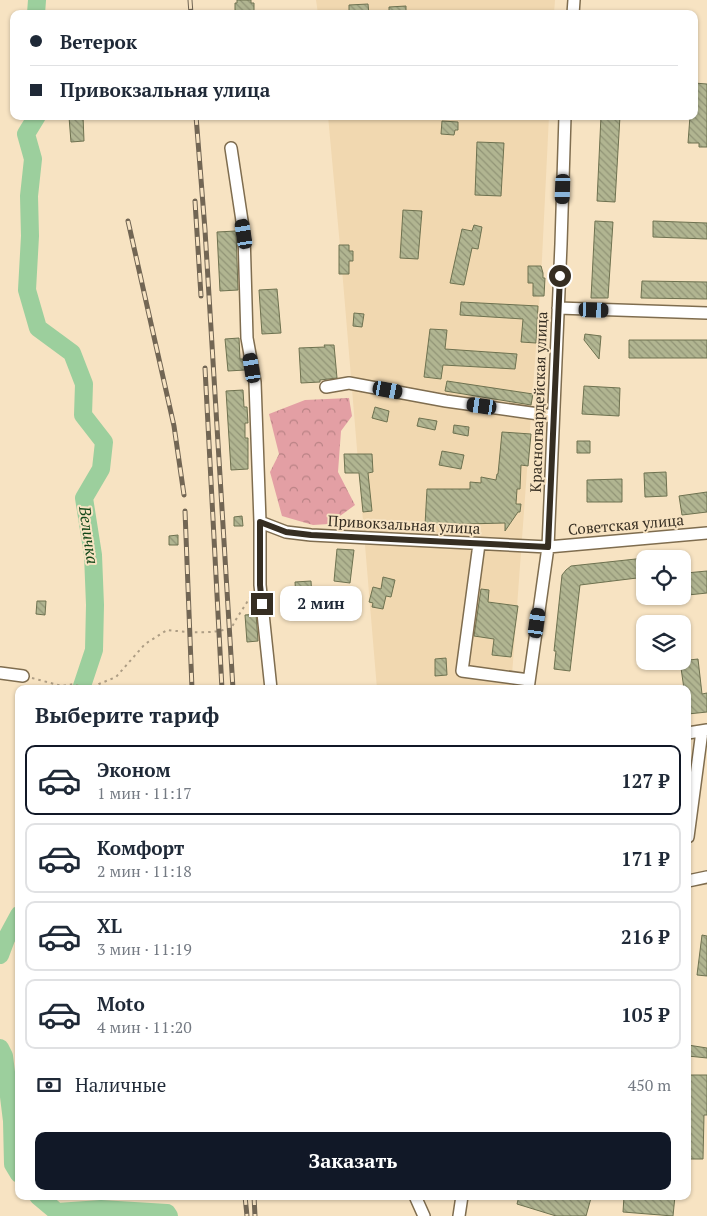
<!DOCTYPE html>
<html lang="ru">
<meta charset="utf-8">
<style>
:root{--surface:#fff;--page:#f2f2f3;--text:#1f2937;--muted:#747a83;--line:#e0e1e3;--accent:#111827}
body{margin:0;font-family:"PT Serif",serif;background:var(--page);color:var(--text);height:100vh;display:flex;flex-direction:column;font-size:19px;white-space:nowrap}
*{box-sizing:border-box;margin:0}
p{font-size:16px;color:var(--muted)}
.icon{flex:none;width:28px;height:28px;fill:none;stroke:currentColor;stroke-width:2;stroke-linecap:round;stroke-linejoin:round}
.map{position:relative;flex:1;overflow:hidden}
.panel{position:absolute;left:15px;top:685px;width:676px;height:515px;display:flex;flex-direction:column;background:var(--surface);border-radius:10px;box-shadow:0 1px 4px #0004}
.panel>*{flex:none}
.top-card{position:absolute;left:10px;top:10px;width:688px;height:110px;border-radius:10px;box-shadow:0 1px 4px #0004;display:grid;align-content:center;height:110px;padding:0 20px;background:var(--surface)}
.buttons{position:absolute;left:636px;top:550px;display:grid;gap:10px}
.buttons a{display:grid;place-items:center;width:55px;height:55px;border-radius:10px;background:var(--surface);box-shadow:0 1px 4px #0004;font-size:25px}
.end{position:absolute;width:22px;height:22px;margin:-11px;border:6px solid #362e22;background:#fff;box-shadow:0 0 0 2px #fff}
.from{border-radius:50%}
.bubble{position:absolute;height:35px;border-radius:10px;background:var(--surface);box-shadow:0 1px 4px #0004;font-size:16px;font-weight:800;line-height:35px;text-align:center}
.car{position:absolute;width:15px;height:30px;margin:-15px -8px;border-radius:6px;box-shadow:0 0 4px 1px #0007;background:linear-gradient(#222 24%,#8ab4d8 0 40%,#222 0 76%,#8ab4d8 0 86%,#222 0)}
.top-card b{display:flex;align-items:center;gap:18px;height:48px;font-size:19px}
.top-card b+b{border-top:1px solid var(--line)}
.top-card i{width:12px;height:12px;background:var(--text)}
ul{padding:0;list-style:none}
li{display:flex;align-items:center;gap:15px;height:70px;margin:0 10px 8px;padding:0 10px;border:2px solid var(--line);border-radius:10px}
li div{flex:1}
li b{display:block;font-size:19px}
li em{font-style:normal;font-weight:800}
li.active{border-color:var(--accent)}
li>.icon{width:45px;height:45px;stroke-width:1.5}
h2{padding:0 20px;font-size:22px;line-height:60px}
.pay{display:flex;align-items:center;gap:12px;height:55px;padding:0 20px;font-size:19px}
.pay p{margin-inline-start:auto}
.cta{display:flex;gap:10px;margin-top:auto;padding:10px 20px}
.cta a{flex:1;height:58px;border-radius:10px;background:var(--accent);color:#fff;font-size:20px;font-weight:800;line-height:58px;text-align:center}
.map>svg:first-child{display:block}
.built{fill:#f1d8b0}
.forest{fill:url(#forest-crowns)}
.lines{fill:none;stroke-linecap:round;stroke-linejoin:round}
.river{stroke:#9ccf9d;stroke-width:18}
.building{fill:url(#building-back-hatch);stroke:#6e7250}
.minor-casing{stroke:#7f6d4f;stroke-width:14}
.path{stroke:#ad9d84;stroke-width:2;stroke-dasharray:2.5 4;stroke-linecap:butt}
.minor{stroke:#fff;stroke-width:11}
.rail-casing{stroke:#726654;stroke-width:5}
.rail{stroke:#f7e3c2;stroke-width:3;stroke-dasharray:9;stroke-linecap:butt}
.route{stroke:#362e22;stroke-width:6}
.labels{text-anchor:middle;stroke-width:4;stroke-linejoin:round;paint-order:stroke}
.street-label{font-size:15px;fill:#362e22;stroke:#f7e3c2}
.water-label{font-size:16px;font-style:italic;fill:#114618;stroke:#f7e3c2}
</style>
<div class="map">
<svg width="707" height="1216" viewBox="0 0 707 1216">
<defs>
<pattern id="forest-crowns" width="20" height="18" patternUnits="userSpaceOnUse" patternTransform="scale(1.25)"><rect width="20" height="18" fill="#e39fa4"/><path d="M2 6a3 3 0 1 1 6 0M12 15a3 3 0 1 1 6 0" fill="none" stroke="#b98285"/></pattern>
<pattern id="building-back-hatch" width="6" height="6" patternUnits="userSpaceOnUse" patternTransform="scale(1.25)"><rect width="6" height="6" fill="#b1b591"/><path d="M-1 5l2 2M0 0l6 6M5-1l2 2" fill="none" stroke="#919476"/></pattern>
</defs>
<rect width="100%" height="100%" fill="#f7e3c2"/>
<path class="built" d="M316,0h239l-1,14h-236z
M328,116h221l-8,163 -30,410h-134l-36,-432z"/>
<path class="forest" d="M349,398l3,18 -11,15 -3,41 17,33 -26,19 -16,1 -31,-9 -12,-44 9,-18 -10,-40 36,-14z"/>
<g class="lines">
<path class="river" d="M36,14l1,-14
M37,116l-11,18 7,25 -4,37 1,40 -3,54 11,38 34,25 12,31 -1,31 21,27 -3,27 -17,29 9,57 2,50 -1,45 -13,39
M0,955l6,-16 13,-24
M0,1048l4,8 8,65 1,43 6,10
M38,1196l19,16 44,-3 66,4 2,3"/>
</g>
<path class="building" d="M237,0h14v3h3v11h-19v-11h2z
M368,4l1,10h-20v-9z
M406,6v8h-17v-7z
M694,83l13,1v63h-8v-4h-11l2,-27h4z
M83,116l1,25 -13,1 -2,-25z
M601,116h19l-5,86 -18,-1z
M442,121l16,1v8h-3l-1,5 -13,-1z
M477,142l27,1 -3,53 -26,-1z
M403,210l19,1 -4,48 -18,-1z
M595,221l18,1 -5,76h-17z
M653,221l54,2v16l-54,-2z
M474,225l8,2 -4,22 -6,-1 -8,37 -14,-2 12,-54 10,2z
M236,231l2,59 -18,1 -3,-59z
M339,245h10v6h4v10h-4v13h-10z
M528,266h13l2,7v5h2l-1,18h-11v-13h-5z
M642,281l65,1v17l-66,-1z
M277,289l4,44 -19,1 -3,-44z
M461,302l77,4 -2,37 -15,-1 2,-23 -63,-4z
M354,313l10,1 -2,13 -9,-1z
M430,329l17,1 -2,19 72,5 -2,15 -72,-4 -2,14 -17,-2z
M585,334l16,2 -2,23 -15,-19z
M239,338l1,21h3l2,11 -17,1 -3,-32z
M629,340h78v18h-78z
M324,345h10l3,33 -17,2v2l-19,1 -2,-35 26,-1z
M447,381l86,13 -2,11 -86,-14z
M584,386l36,2 -1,28 -37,-2z
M243,390l1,17h3l1,16h-3v15h3v31l-17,1 -5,-79z
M375,407l14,4 -2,11 -15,-4z
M419,418l18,3 -2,9 -18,-4z
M454,425l15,2 -1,9 -15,-3z
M502,432l29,2 -3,32 -7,-1 -1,24h-3l-1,15h5l-1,8h-2l-13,19v-8l-80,2 2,-36h43v-7l11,1v-6l15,3 1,-6h1z
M577,441h13v12h-13z
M442,451l22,4 -3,14 -22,-4z
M344,454h28l1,18 -5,1 4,38 -9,1 -4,-39h-14z
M666,472l1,24 -22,1 -1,-24z
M622,479v23h-35v-22z
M707,492v20l-25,3 -3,-19z
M242,516l1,10h-9v-9z
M178,535v10h-9v-9z
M337,549l17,1 -4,33 -16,-2z
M645,558v40h-5l-3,-20 -57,7 -10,86 -16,-2 2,-18h-2l8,-76 4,-5 5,-4z
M707,571v22l-19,2 -2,-22z
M383,577l12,3 -4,17 -5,-1 -3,13 -11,-2 1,-4 -4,-1 4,-15 8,2z
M311,581l2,35 -16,1 -2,-35z
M481,589l8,1 -1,12 30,4 -7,51 -19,-2 2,-16 -20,-3z
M37,601h9l-1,14 -9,-1z
M256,614l2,27 -11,1 -2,-27z
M446,658l1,17 -12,1v-17z
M698,659l4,35 5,-1v19l-19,2v-25h-4l-4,-28z
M702,935l5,1v40l-10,-1z
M688,1045l19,3v10l-19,-2z
M688,1075h19v40h-3l-1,44h-14l1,-41h-2z
M519,1196h65l7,2 -5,18h-30l-39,-12z
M624,1196h51l-2,20 -50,-4z"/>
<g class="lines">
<defs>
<path id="minor" d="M573,14l1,-14
M231,148l13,86 3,104 8,44 5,140 26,10 25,3 237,12 159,-14
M558,308l149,5
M326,387l23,-4 97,18 107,15
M260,522v63l11,104
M479,544l-17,127 67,9
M0,673l23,3
M528,689l20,-142 13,-303 4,-128
M688,733l19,-3
M688,837l14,-106
M688,881l19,-4
M415,1196l9,20
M459,1216l3,-20"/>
</defs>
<use href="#minor" class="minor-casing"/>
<path class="path" d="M32,678l30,8 12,-2 11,5
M94,689l5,-5 17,-7 29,-33 22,-14c18,2 50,5 65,-3l3,-6 16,-25"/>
<use href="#minor" class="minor"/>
<defs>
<path id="rail" d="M190,0l1,14
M196,116l9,114 28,459
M195,201l6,95
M128,221l46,205 10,69
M205,368l17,321
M185,511l7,178
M245,1196l2,20
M254,1196l1,20"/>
</defs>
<use href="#rail" class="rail-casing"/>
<use href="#rail" class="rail"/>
</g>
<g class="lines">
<path class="route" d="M262,604l-2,-19v-63l26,10 25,3 237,12 12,-271"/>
</g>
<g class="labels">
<g class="street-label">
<text transform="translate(539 402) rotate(-88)" y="5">Красногвардейская улица</text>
<text transform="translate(404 525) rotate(3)" y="5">Привокзальная улица</text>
<text transform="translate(626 525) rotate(-5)" y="5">Советская улица</text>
</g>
<g class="water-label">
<text transform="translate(89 535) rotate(82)" y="6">Величка</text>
</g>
</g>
</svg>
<div class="buttons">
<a><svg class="icon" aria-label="locate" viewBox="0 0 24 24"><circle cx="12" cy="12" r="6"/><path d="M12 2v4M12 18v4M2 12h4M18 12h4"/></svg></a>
<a><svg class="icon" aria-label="layers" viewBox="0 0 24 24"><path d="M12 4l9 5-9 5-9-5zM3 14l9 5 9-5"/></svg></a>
</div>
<i class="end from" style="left:560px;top:276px"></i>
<i class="end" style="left:262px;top:604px"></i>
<div class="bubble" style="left:280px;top:586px;width:82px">2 мин</div>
<i class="car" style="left:563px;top:189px;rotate:182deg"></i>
<i class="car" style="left:244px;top:234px;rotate:351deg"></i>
<i class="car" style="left:594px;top:310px;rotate:92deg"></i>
<i class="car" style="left:252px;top:368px;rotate:351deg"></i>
<i class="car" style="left:388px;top:390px;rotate:101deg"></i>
<i class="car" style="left:482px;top:406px;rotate:278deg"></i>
<i class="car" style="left:537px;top:623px;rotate:8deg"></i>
<div class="top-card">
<b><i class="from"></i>Ветерок</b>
<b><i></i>Привокзальная улица</b>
</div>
<section class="panel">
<h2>Выберите тариф</h2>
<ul>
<li class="active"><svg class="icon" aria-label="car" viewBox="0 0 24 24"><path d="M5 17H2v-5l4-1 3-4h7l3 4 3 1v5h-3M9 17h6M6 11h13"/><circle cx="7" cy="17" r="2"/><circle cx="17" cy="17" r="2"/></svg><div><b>Эконом</b><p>1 мин · 11:17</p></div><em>127 ₽</em></li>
<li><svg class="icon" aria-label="car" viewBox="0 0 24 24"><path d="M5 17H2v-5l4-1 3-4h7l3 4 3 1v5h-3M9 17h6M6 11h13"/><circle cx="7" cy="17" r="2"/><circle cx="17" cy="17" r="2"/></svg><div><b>Комфорт</b><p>2 мин · 11:18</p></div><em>171 ₽</em></li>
<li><svg class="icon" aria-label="car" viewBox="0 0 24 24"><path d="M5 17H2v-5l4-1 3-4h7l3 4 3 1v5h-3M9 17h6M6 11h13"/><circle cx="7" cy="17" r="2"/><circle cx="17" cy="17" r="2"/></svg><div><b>XL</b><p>3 мин · 11:19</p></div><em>216 ₽</em></li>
<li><svg class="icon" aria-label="car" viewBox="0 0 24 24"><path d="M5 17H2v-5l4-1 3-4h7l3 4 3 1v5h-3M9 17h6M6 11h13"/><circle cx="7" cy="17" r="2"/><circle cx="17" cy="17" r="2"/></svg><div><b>Moto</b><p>4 мин · 11:20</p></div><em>105 ₽</em></li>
</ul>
<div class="pay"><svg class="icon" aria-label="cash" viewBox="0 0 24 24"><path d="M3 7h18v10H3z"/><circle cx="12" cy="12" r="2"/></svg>Наличные<p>450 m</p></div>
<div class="cta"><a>Заказать</a></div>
</section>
</div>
